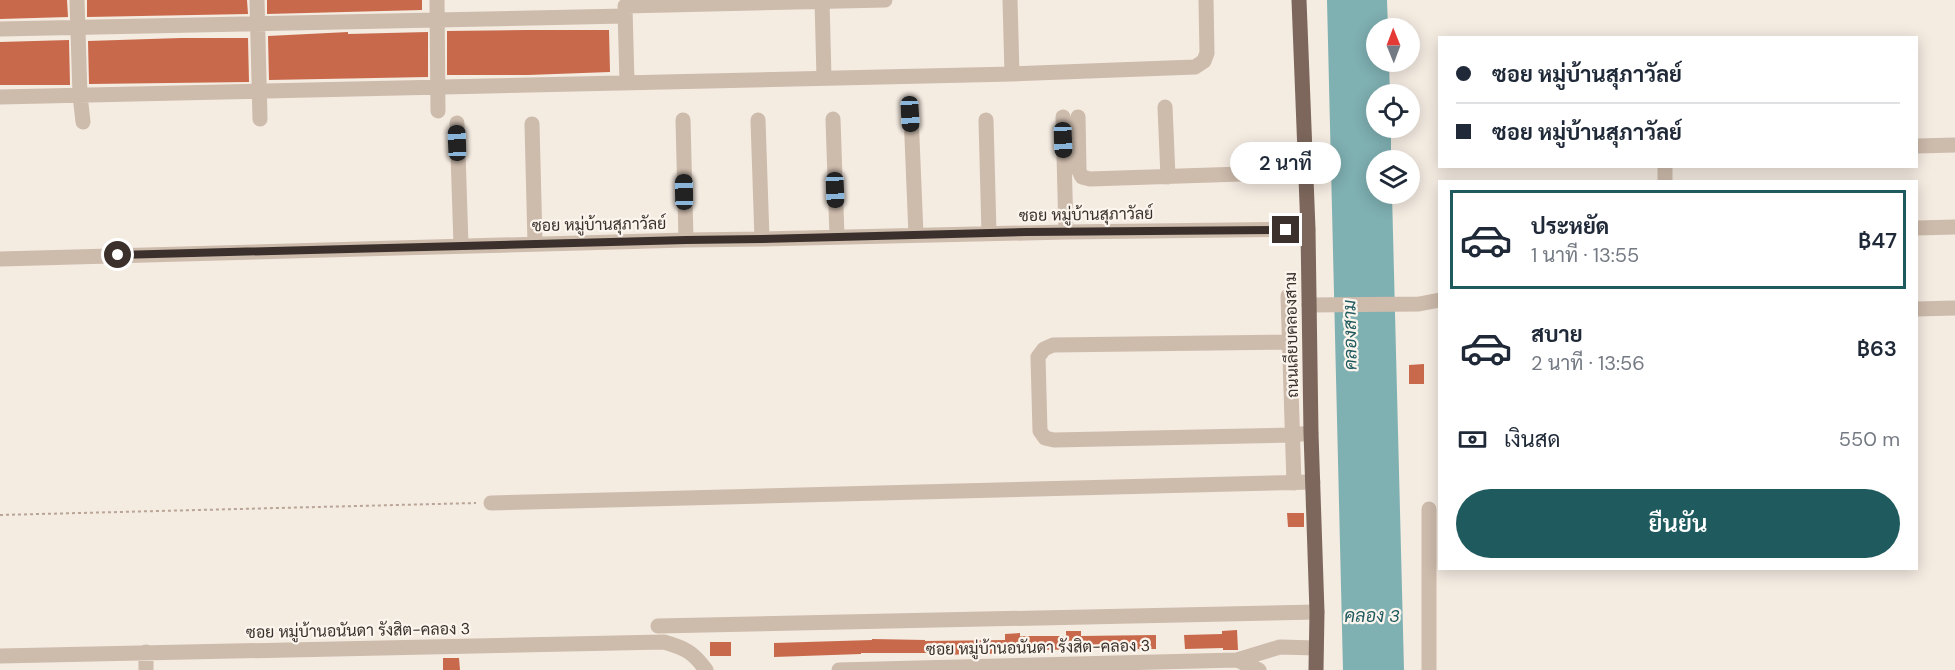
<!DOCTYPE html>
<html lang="th">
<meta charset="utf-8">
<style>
:root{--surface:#fff;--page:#f2f2f3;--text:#1f2937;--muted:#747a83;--line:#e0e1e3;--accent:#1f5a5e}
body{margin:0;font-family:"DM Sans",Sarabun,sans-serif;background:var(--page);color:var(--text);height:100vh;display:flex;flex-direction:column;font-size:22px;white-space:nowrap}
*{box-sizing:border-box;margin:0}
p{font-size:20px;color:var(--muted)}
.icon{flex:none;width:33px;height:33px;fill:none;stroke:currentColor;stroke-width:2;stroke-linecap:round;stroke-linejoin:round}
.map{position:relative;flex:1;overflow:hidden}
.details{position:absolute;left:1438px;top:180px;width:480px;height:390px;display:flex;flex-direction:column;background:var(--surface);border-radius:0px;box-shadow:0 3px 15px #0003}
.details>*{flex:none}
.guide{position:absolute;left:1438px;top:36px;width:480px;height:132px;border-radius:0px;box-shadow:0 3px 15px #0003;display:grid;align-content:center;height:132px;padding:0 18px;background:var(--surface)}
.needle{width:39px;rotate:359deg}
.controls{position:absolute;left:1366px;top:18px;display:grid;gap:12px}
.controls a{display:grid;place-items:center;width:54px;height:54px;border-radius:50%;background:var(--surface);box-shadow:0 3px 15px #0003;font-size:30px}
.end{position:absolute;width:27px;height:27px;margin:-14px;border:8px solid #3b302b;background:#fff;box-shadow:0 0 0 3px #fff}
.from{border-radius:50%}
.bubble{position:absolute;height:42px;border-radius:21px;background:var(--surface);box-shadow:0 3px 15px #0003;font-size:20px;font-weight:600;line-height:42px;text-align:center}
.car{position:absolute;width:18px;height:36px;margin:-18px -9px;border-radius:8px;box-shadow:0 0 4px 2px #0007;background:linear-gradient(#222 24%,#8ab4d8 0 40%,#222 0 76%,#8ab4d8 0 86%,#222 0)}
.guide b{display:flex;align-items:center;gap:21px;height:57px;font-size:22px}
.guide b+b{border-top:2px solid var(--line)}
.guide i{width:15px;height:15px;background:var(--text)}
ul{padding:10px 0 0;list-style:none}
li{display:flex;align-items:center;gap:18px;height:99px;margin:0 12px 9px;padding:0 6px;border:3px solid transparent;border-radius:0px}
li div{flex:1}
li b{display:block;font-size:22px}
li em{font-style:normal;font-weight:600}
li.selected{border-color:var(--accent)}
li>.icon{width:54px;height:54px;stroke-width:1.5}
.pay{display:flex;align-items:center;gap:15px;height:66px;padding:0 18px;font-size:22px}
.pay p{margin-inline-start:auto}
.primary-button{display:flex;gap:12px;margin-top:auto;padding:12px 18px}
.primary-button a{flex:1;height:69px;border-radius:36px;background:var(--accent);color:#fff;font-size:24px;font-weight:600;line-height:69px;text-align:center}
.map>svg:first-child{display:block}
.water{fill:#7fb0b2}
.building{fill:#c8694b}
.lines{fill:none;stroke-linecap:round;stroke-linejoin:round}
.path{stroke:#b9a596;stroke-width:2;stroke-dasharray:3 3;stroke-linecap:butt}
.minor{stroke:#cdbbac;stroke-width:15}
.major{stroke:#7d675c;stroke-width:15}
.route{stroke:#3b302b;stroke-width:8}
.labels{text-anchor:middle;stroke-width:4.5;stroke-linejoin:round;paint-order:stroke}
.street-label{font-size:16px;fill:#3b302b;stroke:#fbf5ee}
.water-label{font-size:18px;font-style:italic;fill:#1f5a5e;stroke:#fbf5ee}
</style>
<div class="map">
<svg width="1955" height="670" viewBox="0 0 1955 670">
<rect width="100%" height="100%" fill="#f4ebe1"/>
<path class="water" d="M1327,0h60l1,28h-11v34h12l1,32h-13v34h14v32h-14v34h15l12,476h-61z"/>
<path class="building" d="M0,0h67l1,17 -68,2z
M87,0h160l1,14 -161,3z
M267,0h155v10l-155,4z
M527,30h82l1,42 -82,3h-81v-44z
M348,32v2l80,-2v45l-159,3 -1,-44z
M181,38h67l1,44 -160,2 -1,-43z
M69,40l1,45h-70v-43z
M1424,364v20h-15v-19z
M1287,513h17v14h-16z
M1237,630l1,20h-15v-2l-38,1 -1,-14 38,-1v-3z
M1066,631h15v5l75,-1v14l-136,1v3l-79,2v-2h-80v1l-87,3v-14l98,-3v-1l53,1v1l80,-1v-6l15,-1v3h46z
M710,642h21v14h-21z
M443,658h16l1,12h-17z"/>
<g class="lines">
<path class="path" d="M0,515l476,-12"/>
<path class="minor" d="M77,0l3,95 3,27
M257,0l3,119
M437,0l1,111
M822,0l2,78
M1010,0l2,74
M625,6l260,-6
M625,8l2,75
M0,29l625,-13
M0,97l1012,-23 183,-7 9,-6 3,-8 -1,-53
M1165,107l3,70
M911,114l5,121
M1063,117l3,115
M1078,117l1,54 3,6 8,2 215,-7
M833,119l4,118
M683,120l3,120
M758,120l4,119
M986,120l3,113
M457,123l4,122
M532,124l3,119
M1917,146l38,-1
M1665,166v16
M1917,228l38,-1
M0,259l686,-19 76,-1 304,-7 242,-3
M1288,296l6,187
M1309,305l110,-1 21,-4
M1917,309l38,-1
M1289,342l-236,3 -9,4 -6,8 2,74 5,7 9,2 238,-5 19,-2
M491,503l822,-21
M1429,509v161
M658,626l659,-14
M146,652v18
M0,656l664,-14c21,6 29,10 42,28
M1237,660l22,10
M839,670l398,-10 43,-13 36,1"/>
<path class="major" d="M1299,0l9,229 3,204 6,179 -1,58"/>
</g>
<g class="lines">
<path class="route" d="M118,255l568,-15 76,-1 265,-7 259,-2"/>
</g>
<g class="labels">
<g class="street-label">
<text transform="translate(1086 214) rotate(-1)" y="6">ซอย หมู่บ้านสุภาวัลย์</text>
<text transform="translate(599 224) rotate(-1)" y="6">ซอย หมู่บ้านสุภาวัลย์</text>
<text transform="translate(1291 335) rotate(-91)" y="6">ถนนเลียบคลองสาม</text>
<text transform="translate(358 630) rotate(-1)" y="6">ซอย หมู่บ้านอนันดา รังสิต-คลอง 3</text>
<text transform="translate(1038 647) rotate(-1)" y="6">ซอย หมู่บ้านอนันดา รังสิต-คลอง 3</text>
</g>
<g class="water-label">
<text transform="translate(1350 335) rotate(-91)" y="6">คลองสาม</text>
<text x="1372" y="622">คลอง 3</text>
</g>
</g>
</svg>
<div class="controls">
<a><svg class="needle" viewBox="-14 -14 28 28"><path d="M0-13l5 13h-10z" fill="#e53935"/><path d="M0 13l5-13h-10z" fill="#747a83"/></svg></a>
<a><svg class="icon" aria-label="locate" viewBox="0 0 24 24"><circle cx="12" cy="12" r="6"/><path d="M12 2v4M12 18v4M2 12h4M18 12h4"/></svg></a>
<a><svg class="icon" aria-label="layers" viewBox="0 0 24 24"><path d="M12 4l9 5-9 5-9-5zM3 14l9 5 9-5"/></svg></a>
</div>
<i class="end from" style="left:118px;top:255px"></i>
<i class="end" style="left:1286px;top:230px"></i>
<div class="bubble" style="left:1230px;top:142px;width:111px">2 นาที</div>
<i class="car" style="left:910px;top:114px;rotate:177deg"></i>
<i class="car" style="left:1063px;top:140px;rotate:178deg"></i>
<i class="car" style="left:457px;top:143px;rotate:358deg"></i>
<i class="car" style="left:835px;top:190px;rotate:178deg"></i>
<i class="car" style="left:684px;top:192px;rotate:359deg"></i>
<div class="guide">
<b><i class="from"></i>ซอย หมู่บ้านสุภาวัลย์</b>
<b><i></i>ซอย หมู่บ้านสุภาวัลย์</b>
</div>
<section class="details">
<ul>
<li class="selected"><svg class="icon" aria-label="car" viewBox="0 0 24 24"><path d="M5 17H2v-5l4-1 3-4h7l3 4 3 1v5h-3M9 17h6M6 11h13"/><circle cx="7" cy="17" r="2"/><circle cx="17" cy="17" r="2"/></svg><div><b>ประหยัด</b><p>1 นาที · 13:55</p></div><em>฿47</em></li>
<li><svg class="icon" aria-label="car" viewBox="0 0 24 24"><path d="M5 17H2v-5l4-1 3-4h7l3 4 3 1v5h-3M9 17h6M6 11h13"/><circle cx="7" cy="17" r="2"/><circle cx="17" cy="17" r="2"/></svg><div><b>สบาย</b><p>2 นาที · 13:56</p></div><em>฿63</em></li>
</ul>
<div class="pay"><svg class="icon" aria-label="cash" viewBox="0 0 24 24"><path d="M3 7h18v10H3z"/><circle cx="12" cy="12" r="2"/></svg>เงินสด<p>550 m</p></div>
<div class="primary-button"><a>ยืนยัน</a></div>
</section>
</div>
